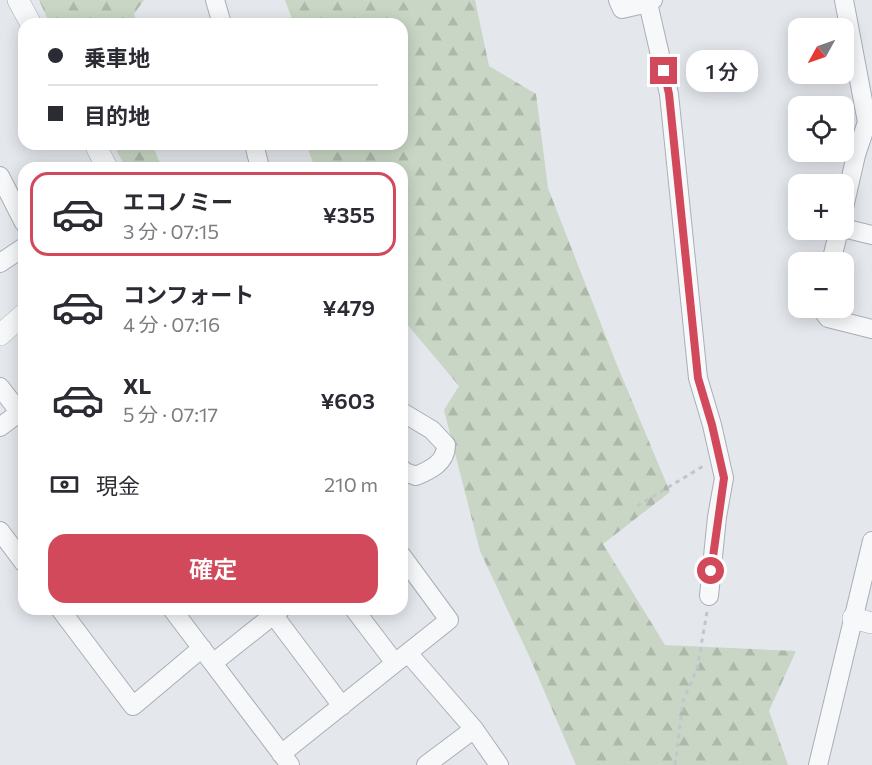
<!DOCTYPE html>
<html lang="ja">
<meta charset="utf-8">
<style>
:root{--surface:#fff;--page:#f2f2f3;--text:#2b2b33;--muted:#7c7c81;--line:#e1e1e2;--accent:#d1495b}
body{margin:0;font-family:Commissioner,"Noto Sans JP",sans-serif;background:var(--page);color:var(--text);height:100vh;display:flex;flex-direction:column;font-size:22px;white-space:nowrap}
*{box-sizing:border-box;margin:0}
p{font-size:20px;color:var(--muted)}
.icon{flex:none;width:33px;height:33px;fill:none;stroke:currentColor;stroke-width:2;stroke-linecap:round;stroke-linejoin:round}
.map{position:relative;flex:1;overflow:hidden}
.side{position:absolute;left:18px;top:162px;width:390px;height:453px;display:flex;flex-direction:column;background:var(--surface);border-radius:18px;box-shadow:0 3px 15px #0003}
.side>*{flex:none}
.guide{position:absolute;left:18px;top:18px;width:390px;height:132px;border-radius:18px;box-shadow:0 3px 15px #0003;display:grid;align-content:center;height:132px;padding:0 30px;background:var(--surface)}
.needle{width:39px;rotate:230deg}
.tools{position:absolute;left:788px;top:18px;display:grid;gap:12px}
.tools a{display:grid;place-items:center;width:66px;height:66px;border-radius:12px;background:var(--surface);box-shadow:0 3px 15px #0003;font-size:30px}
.end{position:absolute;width:27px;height:27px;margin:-14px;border:8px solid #d1495b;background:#fff;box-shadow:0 0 0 3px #fff}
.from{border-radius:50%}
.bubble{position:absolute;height:42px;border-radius:18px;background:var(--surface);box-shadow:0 3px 15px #0003;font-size:20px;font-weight:600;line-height:42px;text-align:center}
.guide b{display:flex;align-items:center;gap:21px;height:57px;font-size:22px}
.guide b+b{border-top:2px solid var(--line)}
.guide i{width:15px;height:15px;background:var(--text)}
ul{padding:10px 0 0;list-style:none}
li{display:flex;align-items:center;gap:18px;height:84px;margin:0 12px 9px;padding:0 18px;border:3px solid transparent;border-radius:18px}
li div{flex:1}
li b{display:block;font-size:22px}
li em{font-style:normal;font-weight:600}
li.on{border-color:var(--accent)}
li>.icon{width:54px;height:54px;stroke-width:1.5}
.pay{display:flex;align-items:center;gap:15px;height:66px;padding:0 30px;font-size:22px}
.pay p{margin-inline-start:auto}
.cta{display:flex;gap:12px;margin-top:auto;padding:12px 30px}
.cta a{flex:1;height:69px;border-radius:18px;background:var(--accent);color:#fff;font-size:24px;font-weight:600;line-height:69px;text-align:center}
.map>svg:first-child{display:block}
.forest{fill:url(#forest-firs)}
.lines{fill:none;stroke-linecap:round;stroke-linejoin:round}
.minor-casing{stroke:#a9aeb7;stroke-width:20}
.tertiary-casing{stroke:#a9aeb7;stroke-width:22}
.path{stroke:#c2c5cb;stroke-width:3;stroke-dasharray:4.5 4.5;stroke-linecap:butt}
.minor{stroke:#f7f8fa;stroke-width:18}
.tertiary{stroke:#f7f8fa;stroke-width:21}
.route{stroke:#d1495b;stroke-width:8}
</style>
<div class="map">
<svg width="872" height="765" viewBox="0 0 872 765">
<defs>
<pattern id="forest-firs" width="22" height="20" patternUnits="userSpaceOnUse" patternTransform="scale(1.5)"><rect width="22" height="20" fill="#c9d6c5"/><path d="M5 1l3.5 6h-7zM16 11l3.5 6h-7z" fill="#adb8ab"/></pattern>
</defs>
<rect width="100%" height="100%" fill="#e4e7ec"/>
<path class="forest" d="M39,0h105l-10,14 3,10h-87z
M285,0h190l14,66 47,28 12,94 67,172 55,132 -67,52 62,101 131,6 -27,60 19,54h-212l-46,-107 -50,-107 -36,-141 15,-24 -57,-68v-150h-87l-9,-24h96v-120h-108z
M113,144h48l-7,5 8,19h-36z"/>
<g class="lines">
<defs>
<path id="minor" d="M215,0l7,24
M618,0l4,9 26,-6 5,-3
M648,3l21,91 29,284 14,47 12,53 -7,39 -8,79
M254,144l6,24
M0,176l24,47
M843,212l13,-57 11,-33 -23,-122
M843,228l29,7
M831,262l8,-32
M0,263l24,-16
M821,308l7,10 44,11
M0,387l24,31
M402,412l30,18 14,15c0,18 -16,25 -30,31l-11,-4 -3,-3
M0,427l20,-15
M0,531l24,32
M60,609l73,97 69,-58
M172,609l118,156
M269,609l73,97
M354,609l41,54
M408,653l66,76
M213,663l68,-54
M281,754l168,-134 -47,-64
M426,765l48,-36 25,36
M818,765l54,-224"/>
<path id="tertiary" d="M18,0l13,24
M95,144l12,24
M0,335l24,-21
M853,618l19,5"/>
</defs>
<use href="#minor" class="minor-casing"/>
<use href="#tertiary" class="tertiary-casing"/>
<path class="path" d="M19,270l5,9
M637,506l68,-41
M675,765l8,-64 14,-32 10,-57"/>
<use href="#minor" class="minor"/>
<use href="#tertiary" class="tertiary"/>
</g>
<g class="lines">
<path class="route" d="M664,71l5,23 29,284 14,47 12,53 -13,93"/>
</g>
</svg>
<div class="tools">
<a><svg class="needle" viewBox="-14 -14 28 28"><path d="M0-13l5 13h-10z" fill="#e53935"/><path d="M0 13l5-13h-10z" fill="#7c7c81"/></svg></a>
<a><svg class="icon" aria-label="locate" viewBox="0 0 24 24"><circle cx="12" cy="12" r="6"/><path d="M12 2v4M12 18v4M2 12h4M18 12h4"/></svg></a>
<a>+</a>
<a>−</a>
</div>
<i class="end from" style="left:711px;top:571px"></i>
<i class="end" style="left:664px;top:71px"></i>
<div class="bubble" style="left:686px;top:50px;width:72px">1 分</div>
<div class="guide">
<b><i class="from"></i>乗車地</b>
<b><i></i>目的地</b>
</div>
<section class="side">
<ul>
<li class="on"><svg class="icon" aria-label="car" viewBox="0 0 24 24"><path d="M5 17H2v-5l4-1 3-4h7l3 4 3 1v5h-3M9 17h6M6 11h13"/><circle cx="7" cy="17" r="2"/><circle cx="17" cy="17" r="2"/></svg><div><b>エコノミー</b><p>3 分 · 07:15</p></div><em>¥355</em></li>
<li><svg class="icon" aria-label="car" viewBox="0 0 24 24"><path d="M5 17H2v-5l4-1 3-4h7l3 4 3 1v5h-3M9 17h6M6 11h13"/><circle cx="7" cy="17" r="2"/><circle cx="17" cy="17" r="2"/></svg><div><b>コンフォート</b><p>4 分 · 07:16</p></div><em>¥479</em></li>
<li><svg class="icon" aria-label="car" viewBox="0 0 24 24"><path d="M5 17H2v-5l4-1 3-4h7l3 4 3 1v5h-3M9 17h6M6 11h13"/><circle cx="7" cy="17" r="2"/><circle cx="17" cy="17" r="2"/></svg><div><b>XL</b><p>5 分 · 07:17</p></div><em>¥603</em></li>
</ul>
<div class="pay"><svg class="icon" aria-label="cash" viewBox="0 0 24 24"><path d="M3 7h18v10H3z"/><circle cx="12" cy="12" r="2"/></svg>現金<p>210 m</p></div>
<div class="cta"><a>確定</a></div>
</section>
</div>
